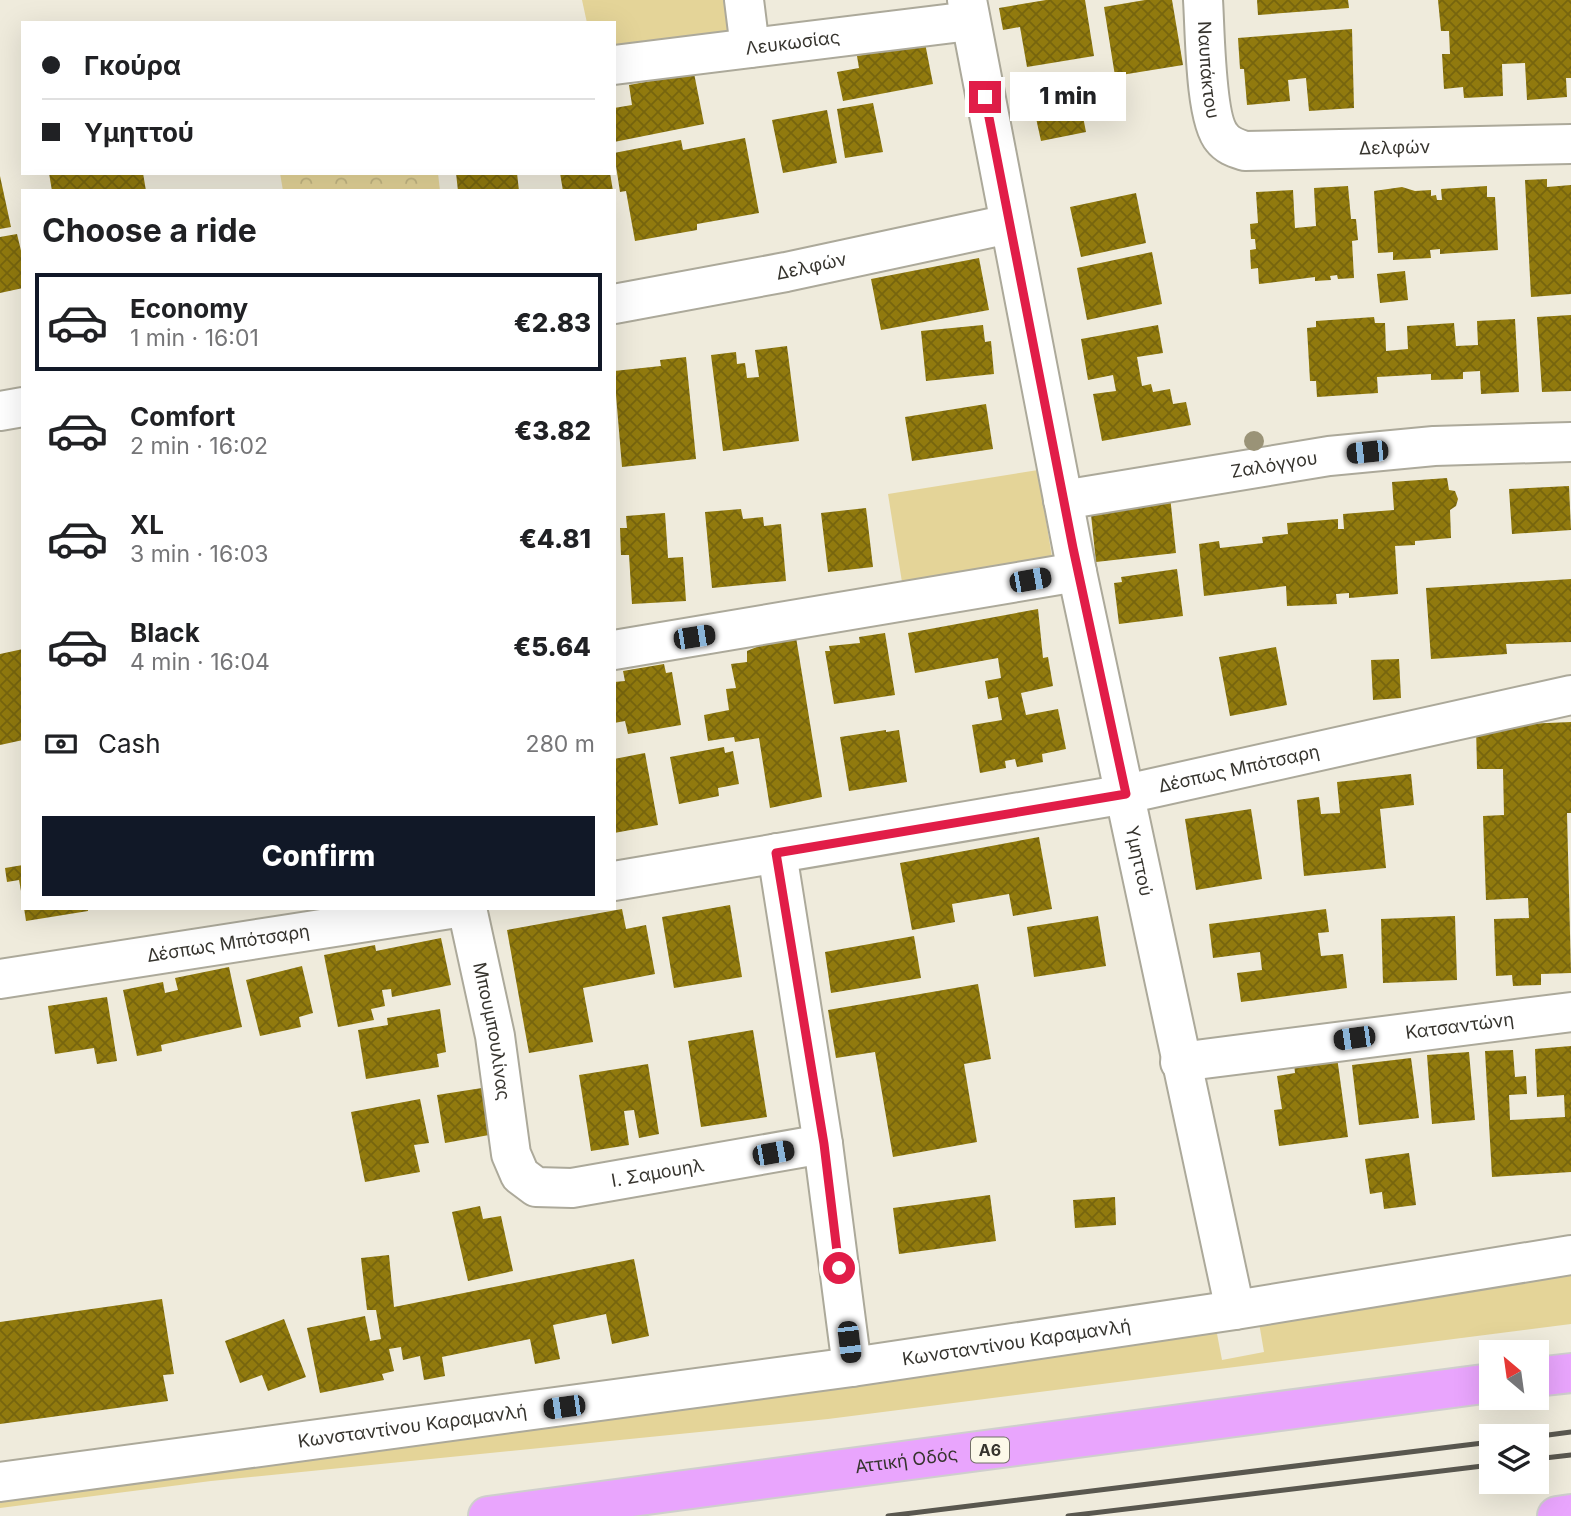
<!DOCTYPE html>
<meta charset="utf-8">
<style>
:root{--surface:#fff;--page:#f2f2f2;--text:#202124;--muted:#757577;--line:#e0e0e0;--accent:#111827}
body{margin:0;font-family:Inter,sans-serif;background:var(--page);color:var(--text);height:100vh;display:flex;flex-direction:column;font-size:26px;white-space:nowrap}
*{box-sizing:border-box;margin:0}
p{font-size:23px;color:var(--muted)}
.icon{flex:none;width:38px;height:38px;fill:none;stroke:currentColor;stroke-width:2;stroke-linecap:round;stroke-linejoin:round}
.map{position:relative;flex:1;overflow:hidden}
.side{position:absolute;left:21px;top:189px;width:595px;height:721px;display:flex;flex-direction:column;background:var(--surface);border-radius:0px;box-shadow:0 7px 28px #0002}
.side>*{flex:none}
.guide{position:absolute;left:21px;top:21px;width:595px;height:154px;border-radius:0px;box-shadow:0 7px 28px #0002;display:grid;align-content:center;height:154px;padding:0 21px;background:var(--surface)}
.needle{width:46px;rotate:331deg}
.buttons{position:absolute;left:1479px;top:1340px;display:grid;gap:14px}
.buttons a{display:grid;place-items:center;width:70px;height:70px;border-radius:0px;background:var(--surface);box-shadow:0 7px 28px #0002;font-size:35px}
.end{position:absolute;width:32px;height:32px;margin:-16px;border:9px solid #e11d48;background:#fff;box-shadow:0 0 0 4px #fff}
.from{border-radius:50%}
.bubble{position:absolute;height:49px;border-radius:0px;background:var(--surface);box-shadow:0 7px 28px #0002;font-size:23px;font-weight:800;line-height:49px;text-align:center}
.car{position:absolute;width:21px;height:42px;margin:-21px -10px;border-radius:9px;box-shadow:0 0 5px 2px #0007;background:linear-gradient(#222 24%,#8ab4d8 0 40%,#222 0 76%,#8ab4d8 0 86%,#222 0)}
.guide b{display:flex;align-items:center;gap:24px;height:66px;font-size:26px}
.guide b+b{border-top:2px solid var(--line)}
.guide i{width:18px;height:18px;background:var(--text)}
ul{padding:0;list-style:none}
li{display:flex;align-items:center;gap:21px;height:98px;margin:0 14px 10px;padding:0 7px;border:4px solid transparent;border-radius:0px}
li div{flex:1}
li b{display:block;font-size:26px}
li em{font-style:normal;font-weight:800}
li.active{border-color:var(--accent)}
li>.icon{width:63px;height:63px;stroke-width:1.5}
h2{padding:0 21px;font-size:32px;line-height:84px}
.pay{display:flex;align-items:center;gap:18px;height:77px;padding:0 21px;font-size:26px}
.pay p{margin-inline-start:auto}
.primary-button{display:flex;gap:14px;margin-top:auto;padding:14px 21px}
.primary-button a{flex:1;height:80px;border-radius:0px;background:var(--accent);color:#fff;font-size:28px;font-weight:800;line-height:80px;text-align:center}
.map>svg:first-child{display:block}
.green{fill:#e4d498}
.forest{fill:url(#forest-crowns)}
.building{fill:url(#building-cross-hatch)}
.lines{fill:none;stroke-linecap:round;stroke-linejoin:round}
.minor-casing{stroke:#aca99a;stroke-width:42}
.highway-casing{stroke:#cfcecd;stroke-width:42}
.minor{stroke:#fff;stroke-width:38}
.highway{stroke:#e9a5fd;stroke-width:38}
.rail{stroke:#59574f;stroke-width:5}
.tree{fill:#9a9377}
.route{stroke:#e11d48;stroke-width:9}
.labels{text-anchor:middle;stroke-width:7;stroke-linejoin:round;paint-order:stroke}
.shield{fill:#fcf9e9;stroke:#716f66;stroke-width:2}
.shield-label{font-size:16px;font-weight:bold;fill:#36342e}
.street-label{font-size:18px;fill:#36342e;stroke:#fcf9e9}
</style>
<div class="map">
<svg width="1571" height="1516" viewBox="0 0 1571 1516">
<defs>
<pattern id="forest-crowns" width="20" height="18" patternUnits="userSpaceOnUse" patternTransform="scale(1.75)"><rect width="20" height="18" fill="#e4d498"/><path d="M2 6a3 3 0 1 1 6 0M12 15a3 3 0 1 1 6 0" fill="none" stroke="#c4b783"/></pattern>
<pattern id="building-cross-hatch" width="8" height="8" patternUnits="userSpaceOnUse" patternTransform="scale(1.75)"><rect width="8" height="8" fill="#917a0e"/><path d="M0 0l8 8M0 8l8-8" fill="none" stroke="#77650e"/></pattern>
</defs>
<rect width="100%" height="100%" fill="#efebdc"/>
<path class="green" d="M582,0h146l5,40 -119,15v-32h-27z
M1038,470l17,106 -150,25 -17,-107z
M1571,1263v61l-743,95 -617,62 -211,27v-14l1214,-176 8,42 42,-8 -7,-41z"/>
<path class="forest" d="M280,173h158l2,18h-157z"/>
<path class="building" d="M1046,0h39l9,56 -67,11 -7,-40 -17,3 -4,-22z
M1145,0h27l11,65 -68,11 -11,-69z
M1257,0h91l1,8 -91,7z
M1438,0h133v78h-5l1,19 -40,3 -2,-37 -23,1 1,32 -39,2 -1,-11 -19,2 -2,-35h8l-1,-23h-8z
M1352,29l2,79 -45,3 -3,-33 -18,2 2,21 -43,4 -3,-36h-4l-2,-31z
M925,43l8,41 -90,17 -6,-29 22,-4 -2,-12z
M694,73l10,51 -90,18v-34l18,-3 -3,-20z
M1075,76l11,56 -45,9 -12,-55z
M873,103l10,49 -38,6 -8,-49z
M827,110l10,53 -54,10 -11,-53z
M745,138l14,75 -62,11v6l-62,11 -9,-50 -6,1 -6,-39 67,-13 2,10z
M49,173h94l3,18h-94z
M456,173h61l2,18h-61z
M560,173h50l3,18h-50z
M0,176l11,51 -11,2z
M1547,179v8l24,-2v109l-40,3 -6,-117z
M1348,186l3,33h5l2,21 -6,1 2,37 -16,1 -1,-4 -7,1 1,4 -16,1v-4l-56,7 -1,-16 -7,1 -1,-19 6,-1 -1,-10h-4l-1,-15 8,-1 -2,-31 37,-2 2,38 21,-2 -2,-38z
M1487,186v11h8l3,53 -58,4v-5l-10,1 1,8 -38,2v-8l-15,1 -4,-62 28,-4 13,4 16,-1v6l5,-1 1,5h5l-1,-11z
M1136,193l10,50 -65,14 -11,-50z
M17,234l6,25v29l-23,5v-56z
M1152,252l10,52 -75,16 -10,-52z
M979,258l10,52 -108,20 -10,-51z
M1405,271l3,29 -28,3 -3,-29z
M1571,315v76l-29,1 -5,-75z
M1374,317l1,6h10l1,28 22,-2 -1,-23 47,-3 2,23 22,-1 -1,-24 38,-2 4,73 -38,2 -1,-23 -17,1v7l-32,1v-6l-54,3 1,16 -61,4 -1,-16h-6l-3,-53 9,-1v-6z
M983,325l2,17 6,-1 3,33 -68,7 -5,-50z
M1158,325l5,28 -26,4 5,29 9,-2 2,8 17,-3 3,15 13,-2 5,23 -89,16 -9,-47 23,-3 -3,-16 -25,5 -7,-41z
M787,346l12,95 -76,10 -12,-96 25,-3 1,12 8,-1 2,15 12,-1 -4,-27z
M686,357l10,102 -74,8 -8,-96 47,-5 -1,-6z
M986,404l7,45 -81,12 -7,-44z
M1447,478l2,12 6,1 3,8 -2,7 -6,4 1,28 -36,3v4l-20,1 3,48 -49,4v-5l-13,1 1,10 -50,2 -1,-20 -82,10 -5,-52 20,-3 1,7 43,-5 -1,-6 26,-3 -1,-11 51,-4v10h6l-1,-15 51,-4 -2,-28z
M1569,486l2,44 -59,4 -3,-45z
M1170,496l6,57 -80,9 -6,-57z
M866,508l7,59 -45,5 -7,-59z
M741,509l2,10 20,-2 1,9 17,-2 5,57 -74,7 -7,-76z
M665,513l3,45 15,-1 3,44 -54,3 -3,-49h-8l-1,-27h7l-1,-12z
M1177,569l6,47 -64,8 -5,-41 8,-1 -1,-5z
M1571,579v63l-65,2 1,10 -76,5 -5,-71z
M1038,609l5,49 5,-1 5,29 -32,7 5,22 32,-6 8,40 -24,5 1,8 -26,5 -2,-8 -10,2 1,7 -26,5 -8,-48 30,-5 -4,-23 -10,2 -3,-18 16,-3 -3,-20 -83,15 -7,-40z
M795,631l27,166 -52,11 -11,-70 -24,4 -1,-5 -26,4 -4,-26 25,-5 -3,-21 10,-1 -5,-24 16,-2v-11z
M885,633l10,62 -61,9 -9,-53h5l-1,-5 31,-3 -1,-6z
M1276,647l11,58 -57,11 -11,-59z
M23,649v91l-23,5v-91z
M1399,659l2,39 -28,2 -2,-40z
M664,664l2,9 6,-1 9,53 -53,9 -3,-13 -11,2v-41l11,-1 -2,-10z
M1571,722v91h-4l4,160 -30,1v11l-28,1 -1,-11 -16,1 -2,-57 35,-1 -1,-20 -42,2 -3,-84 21,-1 -1,-46h-26l-1,-43z
M886,730v2l13,-2 8,52 -58,9 -9,-54z
M724,747l1,6 8,-2 6,33 -21,4 1,8 -40,8 -9,-47z
M645,753l13,72 -44,8v-74z
M1411,774l3,31 -34,4 6,59 -82,8 -7,-76 22,-3 2,17 19,-1 -3,-31z
M1251,809l11,70 -66,11 -11,-71z
M1039,837l13,72 -39,7 -4,-22 -57,10 3,18 -43,8 -12,-67z
M23,865v26h-2l-2,-11 -12,2 -2,-14z
M730,905l12,72 -68,11 -12,-71z
M24,908h64v3l-62,10z
M622,909l4,20 20,-4 9,49 -72,14 10,54 -64,11 -22,-123z
M1326,909l3,23 -11,1 3,23 22,-2 4,34 -106,14 -4,-29 25,-3 -2,-18 -47,6 -4,-34z
M1098,916l8,50 -72,11 -7,-50z
M1455,916l2,64 -74,3 -2,-64z
M914,936l7,42 -90,15 -6,-41z
M441,938l10,47 -59,12 -1,-8 -9,1 3,16 -14,3 3,11 -36,7 -14,-72 51,-10 1,6z
M302,966l11,47 -14,4 2,10 -41,9 -14,-56z
M229,967l13,60 -81,18 1,6 -25,5 -14,-66 40,-8 2,11 13,-3 -3,-12z
M978,984l13,75 -27,5 13,78 -84,15 -18,-105 -39,6 -8,-48z
M107,997l10,64 -20,3 -3,-16 -39,6 -7,-48z
M440,1009l6,43 -9,2 2,13 -73,12 -8,-49 30,-5 -1,-7z
M753,1030l14,87 -66,10 -13,-86z
M1571,1046v126l-79,5 -7,-126 28,-1 2,27 11,-1 1,18 -18,1 1,25 55,-3 -1,-22 -27,2 -2,-48z
M1469,1052l6,68 -43,4 -5,-69z
M1337,1057l11,80 -69,9 -5,-36 8,-1 -5,-33 18,-3 -1,-10z
M1411,1058l8,60 -60,7 -7,-60z
M648,1064l11,70 -20,4 -5,-28 -10,1 5,34 -38,6 -12,-76z
M482,1088l7,47 -44,8 -8,-48z
M420,1099l9,44 -15,2 6,27 -55,10 -14,-70z
M1409,1153l7,52 -32,4 -2,-17 -12,2 -5,-35z
M990,1195l6,46 -97,13 -6,-46z
M1115,1197l1,28 -41,3 -2,-28z
M480,1206l3,13 18,-3 12,55 -45,10 -16,-69z
M389,1255l5,52 240,-48 15,77 -37,8 -6,-30 -53,11 7,34 -25,5 -5,-25 -88,18 3,19 -21,4 -4,-24 -17,4 -2,-13 -12,2 5,22 -12,3 2,6 -64,13 -13,-65 58,-12 5,25 11,-2 -5,-29h-9l-6,-52z
M162,1299l12,75 -11,1 5,26 -168,23v-102z
M284,1319l22,58 -38,14 -6,-16 -22,8 -15,-42z"/>
<g class="lines">
<defs>
<g id="minor">
<path d="M744,0l6,48"/>
<path id="s1" d="M967,0l110,572 158,738"/>
<path id="s2" d="M1203,0c2,29 2,119 19,138 6,8 14,10 23,13l326,-7"/>
<path id="s3" d="M614,65l356,-44"/>
<path id="s4" d="M614,304l172,-32 223,-48"/>
<path d="M0,411l23,-4"/>
<path id="s5" d="M1063,500l266,-44 105,-10 137,-4"/>
<path d="M614,650l463,-78"/>
<path d="M777,853l46,291 29,223"/>
<path id="s6" d="M614,881l512,-87 445,-99"/>
<path id="s7" d="M467,908l28,128 16,118 9,21 16,12 36,1 251,-44"/>
<path id="s8" d="M0,979l457,-71"/>
<path id="s9" d="M1180,1062l391,-50"/>
<path id="s10" d="M0,1482l852,-115 383,-57 336,-55"/>
</g>
<g id="highway">
<path d="M1536,1377l35,-4"/>
<path id="s11" d="M488,1516l1003,-133"/>
<path d="M1557,1516l14,-2"/>
</g>
</defs>
<use href="#minor" class="minor-casing"/>
<use href="#highway" class="highway-casing"/>
<use href="#minor" class="minor"/>
<use href="#highway" class="highway"/>
<path class="rail" d="M1533,1437l38,-5
M1536,1459l35,-4
M888,1516l603,-74
M1068,1516l423,-51"/>
</g>
<circle class="tree" cx="1254" cy="441" r="10"/>
<g class="lines">
<path class="route" d="M839,1268l-15,-124 -48,-291 350,-59 -53,-246 -88,-451"/>
</g>
<g class="labels">
<rect class="shield" x="971" y="1437.5" width="38" height="25" rx="5"/>
<g class="shield-label">
<text x="990" y="1456">Α6</text>
</g>
<g class="street-label">
<text dy="6" stroke="none"><textPath href="#s3" startOffset="180">Λευκωσίας</textPath></text>
<text dy="6" stroke="none"><textPath href="#s2" startOffset="70">Ναυπάκτου</textPath></text>
<text dy="6" stroke="none"><textPath href="#s2" startOffset="317">Δελφών</textPath></text>
<text dy="6" stroke="none"><textPath href="#s4" startOffset="201">Δελφών</textPath></text>
<text dy="6" stroke="none"><textPath href="#s5" startOffset="214">Ζαλόγγου</textPath></text>
<text dy="6" stroke="none"><textPath href="#s6" startOffset="635">Δέσπως Μπότσαρη</textPath></text>
<text dy="6" stroke="none"><textPath href="#s1" startOffset="878">Υμηττού</textPath></text>
<text dy="6" stroke="none"><textPath href="#s8" startOffset="231">Δέσπως Μπότσαρη</textPath></text>
<text dy="6" stroke="none"><textPath href="#s9" startOffset="282">Κατσαντώνη</textPath></text>
<text dy="6" stroke="none"><textPath href="#s7" startOffset="126">Μπουμπουλίνας</textPath></text>
<text dy="6" stroke="none"><textPath href="#s7" startOffset="416">Ι. Σαμουηλ</textPath></text>
<text dy="6" stroke="none"><textPath href="#s10" startOffset="1026">Κωνσταντίνου Καραμανλή</textPath></text>
<text dy="6" stroke="none"><textPath href="#s10" startOffset="416">Κωνσταντίνου Καραμανλή</textPath></text>
<text dy="6" stroke="none"><textPath href="#s11" startOffset="422">Αττική Οδός</textPath></text>
</g>
</g>
</svg>
<div class="buttons">
<a><svg class="needle" viewBox="-14 -14 28 28"><path d="M0-13l5 13h-10z" fill="#e53935"/><path d="M0 13l5-13h-10z" fill="#757577"/></svg></a>
<a><svg class="icon" aria-label="layers" viewBox="0 0 24 24"><path d="M12 4l9 5-9 5-9-5zM3 14l9 5 9-5"/></svg></a>
</div>
<i class="end from" style="left:839px;top:1268px"></i>
<i class="end" style="left:985px;top:97px"></i>
<div class="bubble" style="left:1010px;top:72px;width:116px">1 min</div>
<i class="car" style="left:1367px;top:452px;rotate:264deg"></i>
<i class="car" style="left:1030px;top:580px;rotate:80deg"></i>
<i class="car" style="left:694px;top:637px;rotate:81deg"></i>
<i class="car" style="left:1354px;top:1038px;rotate:262deg"></i>
<i class="car" style="left:773px;top:1153px;rotate:80deg"></i>
<i class="car" style="left:849px;top:1342px;rotate:173deg"></i>
<i class="car" style="left:564px;top:1407px;rotate:262deg"></i>
<div class="guide">
<b><i class="from"></i>Γκούρα</b>
<b><i></i>Υμηττού</b>
</div>
<section class="side">
<h2>Choose a ride</h2>
<ul>
<li class="active"><svg class="icon" aria-label="car" viewBox="0 0 24 24"><path d="M5 17H2v-5l4-1 3-4h7l3 4 3 1v5h-3M9 17h6M6 11h13"/><circle cx="7" cy="17" r="2"/><circle cx="17" cy="17" r="2"/></svg><div><b>Economy</b><p>1 min · 16:01</p></div><em>€2.83</em></li>
<li><svg class="icon" aria-label="car" viewBox="0 0 24 24"><path d="M5 17H2v-5l4-1 3-4h7l3 4 3 1v5h-3M9 17h6M6 11h13"/><circle cx="7" cy="17" r="2"/><circle cx="17" cy="17" r="2"/></svg><div><b>Comfort</b><p>2 min · 16:02</p></div><em>€3.82</em></li>
<li><svg class="icon" aria-label="car" viewBox="0 0 24 24"><path d="M5 17H2v-5l4-1 3-4h7l3 4 3 1v5h-3M9 17h6M6 11h13"/><circle cx="7" cy="17" r="2"/><circle cx="17" cy="17" r="2"/></svg><div><b>XL</b><p>3 min · 16:03</p></div><em>€4.81</em></li>
<li><svg class="icon" aria-label="car" viewBox="0 0 24 24"><path d="M5 17H2v-5l4-1 3-4h7l3 4 3 1v5h-3M9 17h6M6 11h13"/><circle cx="7" cy="17" r="2"/><circle cx="17" cy="17" r="2"/></svg><div><b>Black</b><p>4 min · 16:04</p></div><em>€5.64</em></li>
</ul>
<div class="pay"><svg class="icon" aria-label="cash" viewBox="0 0 24 24"><path d="M3 7h18v10H3z"/><circle cx="12" cy="12" r="2"/></svg>Cash<p>280 m</p></div>
<div class="primary-button"><a>Confirm</a></div>
</section>
</div>
